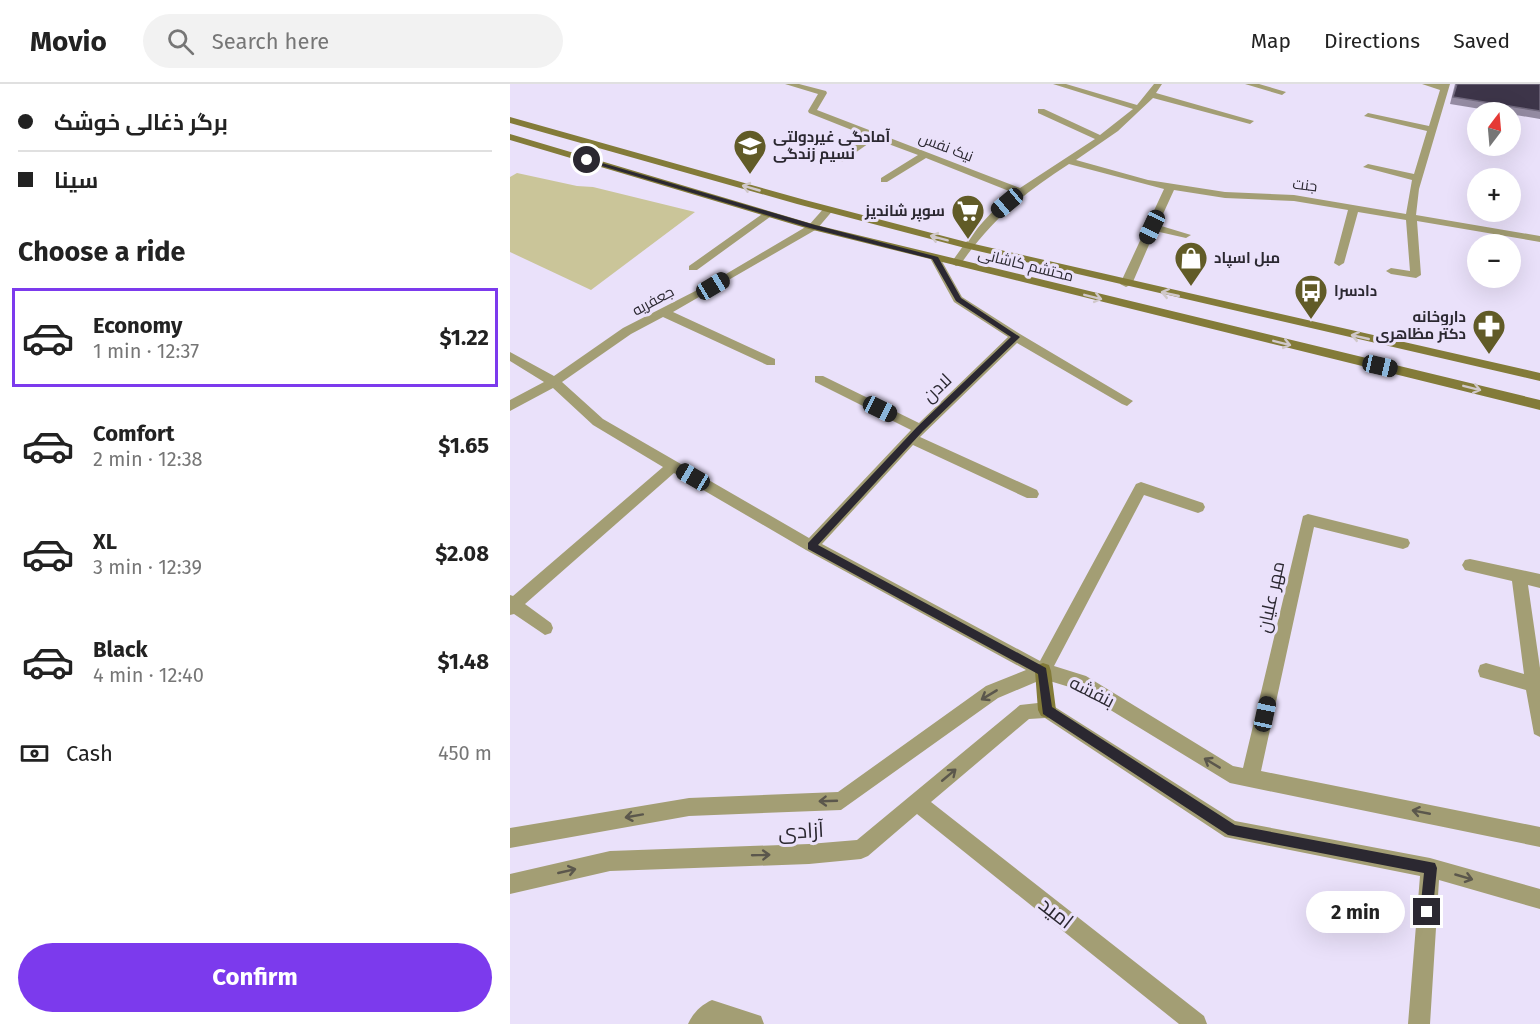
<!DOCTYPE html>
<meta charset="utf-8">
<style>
:root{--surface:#fff;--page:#f2f2f2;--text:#222;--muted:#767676;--line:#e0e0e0;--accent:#7c3aed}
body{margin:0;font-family:"Fira Sans",Cairo,sans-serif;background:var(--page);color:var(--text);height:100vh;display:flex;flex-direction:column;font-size:22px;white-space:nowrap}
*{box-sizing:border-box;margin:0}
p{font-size:20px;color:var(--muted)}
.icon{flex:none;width:33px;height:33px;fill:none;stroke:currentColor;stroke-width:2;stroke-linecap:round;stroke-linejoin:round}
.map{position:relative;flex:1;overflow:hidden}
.panel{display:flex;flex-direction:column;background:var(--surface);width:510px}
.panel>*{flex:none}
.top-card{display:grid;align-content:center;height:132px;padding:0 18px;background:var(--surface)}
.needle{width:39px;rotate:16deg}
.tools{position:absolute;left:957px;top:18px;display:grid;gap:12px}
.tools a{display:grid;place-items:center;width:54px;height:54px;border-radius:50%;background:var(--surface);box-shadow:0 6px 24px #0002;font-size:30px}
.end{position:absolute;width:27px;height:27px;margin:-14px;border:8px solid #2b2831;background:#fff;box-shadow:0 0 0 3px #fff}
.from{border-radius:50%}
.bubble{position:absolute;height:42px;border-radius:21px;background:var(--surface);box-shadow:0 6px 24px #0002;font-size:20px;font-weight:700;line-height:42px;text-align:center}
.car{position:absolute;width:18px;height:36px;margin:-18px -9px;border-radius:8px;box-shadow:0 0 4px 2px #0007;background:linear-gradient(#222 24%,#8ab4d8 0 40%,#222 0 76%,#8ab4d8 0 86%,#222 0)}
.top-card b{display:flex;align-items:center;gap:21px;height:57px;font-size:22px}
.top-card b+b{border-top:2px solid var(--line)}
.top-card i{width:15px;height:15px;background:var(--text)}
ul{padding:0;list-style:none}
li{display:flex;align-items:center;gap:18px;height:99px;margin:0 12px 9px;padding:0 6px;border:3px solid transparent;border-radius:0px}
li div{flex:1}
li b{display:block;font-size:22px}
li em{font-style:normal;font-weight:700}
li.on{border-color:var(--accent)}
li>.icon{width:54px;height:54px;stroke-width:1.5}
h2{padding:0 18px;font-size:27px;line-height:72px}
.pay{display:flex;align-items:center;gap:15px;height:66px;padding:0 18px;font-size:22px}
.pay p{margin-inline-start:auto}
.button{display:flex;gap:12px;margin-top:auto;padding:12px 18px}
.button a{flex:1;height:69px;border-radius:36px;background:var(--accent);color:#fff;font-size:24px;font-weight:700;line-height:69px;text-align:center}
header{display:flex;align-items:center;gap:36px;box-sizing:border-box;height:84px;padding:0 30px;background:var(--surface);border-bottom:2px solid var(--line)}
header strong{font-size:28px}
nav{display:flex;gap:33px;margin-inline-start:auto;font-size:21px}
.search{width:420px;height:54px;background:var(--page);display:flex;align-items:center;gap:15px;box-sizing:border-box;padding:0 21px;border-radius:33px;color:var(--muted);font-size:22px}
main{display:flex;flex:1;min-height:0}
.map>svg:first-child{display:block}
.green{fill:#cac599}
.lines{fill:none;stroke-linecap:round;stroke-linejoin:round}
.street{fill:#a39e74;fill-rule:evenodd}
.secondary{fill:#837b39;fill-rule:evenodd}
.wall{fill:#948ba2}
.building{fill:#3d3549;stroke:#71697e;stroke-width:1.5}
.oneway{stroke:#d0c8ca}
.oneway2{stroke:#5b574c}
.route{fill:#2b2831}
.labels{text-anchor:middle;stroke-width:6;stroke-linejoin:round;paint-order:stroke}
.far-poi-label{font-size:15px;font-weight:bold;fill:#2b2831;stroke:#eae1fa;text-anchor:start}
.far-street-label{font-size:15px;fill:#2b2831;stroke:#eae1fa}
.street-label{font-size:18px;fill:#2b2831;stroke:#eae1fa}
.near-street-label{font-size:21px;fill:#2b2831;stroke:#eae1fa}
</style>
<header>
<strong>Movio</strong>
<div class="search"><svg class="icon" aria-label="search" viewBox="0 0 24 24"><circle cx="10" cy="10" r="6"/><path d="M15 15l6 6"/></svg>Search here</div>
<nav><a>Map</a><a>Directions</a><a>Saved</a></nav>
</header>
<main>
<section class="panel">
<div class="top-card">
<b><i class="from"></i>برگر ذغالی خوشک</b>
<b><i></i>سینا</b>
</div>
<h2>Choose a ride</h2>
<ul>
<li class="on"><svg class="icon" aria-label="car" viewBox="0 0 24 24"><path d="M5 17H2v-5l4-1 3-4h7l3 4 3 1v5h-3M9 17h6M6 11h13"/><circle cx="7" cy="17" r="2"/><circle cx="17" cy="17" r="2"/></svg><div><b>Economy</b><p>1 min · 12:37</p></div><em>$1.22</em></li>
<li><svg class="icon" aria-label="car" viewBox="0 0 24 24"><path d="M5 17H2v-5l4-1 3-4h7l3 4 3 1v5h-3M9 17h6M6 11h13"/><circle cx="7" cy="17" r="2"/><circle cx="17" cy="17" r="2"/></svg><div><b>Comfort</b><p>2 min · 12:38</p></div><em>$1.65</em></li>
<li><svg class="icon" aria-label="car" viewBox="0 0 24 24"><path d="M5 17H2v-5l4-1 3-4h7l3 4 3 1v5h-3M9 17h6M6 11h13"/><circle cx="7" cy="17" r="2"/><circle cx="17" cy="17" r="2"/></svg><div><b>XL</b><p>3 min · 12:39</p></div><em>$2.08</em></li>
<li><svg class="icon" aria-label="car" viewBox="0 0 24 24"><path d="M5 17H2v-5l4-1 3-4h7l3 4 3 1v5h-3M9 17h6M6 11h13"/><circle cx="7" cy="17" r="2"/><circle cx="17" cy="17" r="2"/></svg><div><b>Black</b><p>4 min · 12:40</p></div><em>$1.48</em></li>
</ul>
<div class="pay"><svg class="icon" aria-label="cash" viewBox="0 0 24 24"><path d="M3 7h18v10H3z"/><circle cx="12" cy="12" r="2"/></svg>Cash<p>450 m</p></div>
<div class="button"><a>Confirm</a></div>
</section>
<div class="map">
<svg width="1030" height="940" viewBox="0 0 1030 940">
<rect width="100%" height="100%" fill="#eae1fa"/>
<path class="green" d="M7,89l60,13 16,1 102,25 -104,78 -81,-38v-75z"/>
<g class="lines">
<path class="street" d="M275,0h14l27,7 1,2 -10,17 203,78 75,-49 -57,-26v-4h6l56,26 33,-26 -80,-25h13l71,21 17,-21h8l-6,9 98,28 -4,3 -97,-26 -35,33 -42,29 72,20 77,12 69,3 112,19 6,-34 -49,-13 5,-3 46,10 13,-43 -63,-15 4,-3 61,13 11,-36 -18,-6h28l-31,105 -3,26 124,21v6l-123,-21 4,54 -5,3 -25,-4 -5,-3 5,-3 19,3 -4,-51 -48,-8 -14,51 -5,3 -5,-3 14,-53 -54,-9 -69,-3 -51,-8 -16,35 33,10 -5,3 -31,-7 -23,53 -6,3 -6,-3 44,-95 -95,-25c-45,29 -78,56 -109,101l-4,1 -5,-3c18,-26 38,-51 63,-70l-88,-35 -39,24h-6v-4l37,-23 -43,-16 -33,23h-6v-4l31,-22 -58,-23 -1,-2 10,-17z
M735,0h14l27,8 -4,3z
M315,123l9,2 -17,20 -144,83 102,47v6h-8l-104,-48 -32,17 -69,48 41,37 206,119 102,-108 -96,-48v-6h8l96,47 89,-86 -54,-35 -24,-44 9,-2 23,41 58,37 113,67 -6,5 -5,-2 -105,-61 -97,94 117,53 2,4 -2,4h-10l-114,-53 -91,99 218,117 96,-177 5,-2 62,21 2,4 -2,4 -5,2 -54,-18 -90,171 32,10 147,90 10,2 60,-252 5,-2 100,25 2,4 -2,4 -5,2 -89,-22 -53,244 279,56v20l-310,-64 -154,-94 -33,-10 -45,19 -157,112 -152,6 -179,32v-20l179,-30 149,-6 148,-106 40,-16 -220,-120 -132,-77 -149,131 26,19 2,5 -2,5 -6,2 -31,-21 -4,1v-20l3,1 150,-129 -70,-42 -40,-37 -43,23v-11l34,-18 -34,-21v-9l44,24 69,-48 86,-44 100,-59z
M255,128l9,2 -77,56h-8v-4z
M973,194h11l2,3 -6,3 -4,-1z
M960,475l70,15v14l-12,-3 12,83v69l-6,-3 -8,-44 -46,-13 -2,-6 2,-6 6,-2 38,11 -12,-93 -47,-11 -3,-5 3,-5z
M537,618l188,119 195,37 110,31v20l-101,-29 -9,144h-22l12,-148 -195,-39 -180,-119 -16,1 -98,83 273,214 3,8h-28l-262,-210 -49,42 -7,3 -52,5 -199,7 -100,23v-20l100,-23 199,-7 48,-4 163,-135z
M202,916l49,16 3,8h-76c5,-11 13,-19 24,-24z"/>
<path class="secondary" d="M0,33l295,83 165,43 570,130v8l-575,-133 -168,-44 -287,-81z
M0,50l306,91 724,175v10l-731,-181 -299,-89z
M533,579l6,2 2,6 5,39 -3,6 -6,2 -6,-2 -3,-6 -3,-39 2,-6z"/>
</g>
<path class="wall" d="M945,0h85v35l-30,-5v-2h-11l-49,-8z"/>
<path class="building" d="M947,0h83v27l-87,-14z"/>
<defs><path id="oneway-shaft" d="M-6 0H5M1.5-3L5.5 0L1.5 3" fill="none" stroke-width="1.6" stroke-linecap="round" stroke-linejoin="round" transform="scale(1.5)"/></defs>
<g class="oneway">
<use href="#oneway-shaft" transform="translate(241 104) rotate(-164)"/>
<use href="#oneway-shaft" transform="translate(429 154) rotate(-165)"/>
<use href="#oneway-shaft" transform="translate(660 210) rotate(-167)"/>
<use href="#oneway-shaft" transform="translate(583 213) rotate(14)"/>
<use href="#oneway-shaft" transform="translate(850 253) rotate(-167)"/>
<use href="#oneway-shaft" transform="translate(772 259) rotate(14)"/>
<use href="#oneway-shaft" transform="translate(962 304) rotate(14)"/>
</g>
<g class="oneway2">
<use href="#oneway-shaft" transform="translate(479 611) rotate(149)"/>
<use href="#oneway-shaft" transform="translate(702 679) rotate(-149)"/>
<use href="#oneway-shaft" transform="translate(439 691) rotate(-40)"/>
<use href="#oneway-shaft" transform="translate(318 717) rotate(178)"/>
<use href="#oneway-shaft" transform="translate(911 728) rotate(-169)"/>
<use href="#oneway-shaft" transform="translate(124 732) rotate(170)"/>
<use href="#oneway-shaft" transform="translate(251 771) rotate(-2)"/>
<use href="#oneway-shaft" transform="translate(57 787) rotate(-13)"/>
<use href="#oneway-shaft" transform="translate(954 793) rotate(16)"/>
</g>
<path class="route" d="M75,74l230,67 123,32 23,41 59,39 -97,94 -105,114 228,123 6,39 183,118 200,38 2,5 -5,49 -5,2 -7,-7 4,-39 -196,-38 -185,-121 -5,-40 -230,-125v-6l109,-116 94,-90 -55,-36 -24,-42 -122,-31 -225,-67z"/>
<defs>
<symbol id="school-pin" viewBox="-11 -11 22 30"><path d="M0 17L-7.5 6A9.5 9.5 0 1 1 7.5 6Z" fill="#615b27" stroke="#eae1fa"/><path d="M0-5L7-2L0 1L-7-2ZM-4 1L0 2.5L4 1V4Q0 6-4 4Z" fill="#fff"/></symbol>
<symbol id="supermarket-pin" viewBox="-11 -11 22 30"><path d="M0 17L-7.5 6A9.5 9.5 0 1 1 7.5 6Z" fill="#615b27" stroke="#eae1fa"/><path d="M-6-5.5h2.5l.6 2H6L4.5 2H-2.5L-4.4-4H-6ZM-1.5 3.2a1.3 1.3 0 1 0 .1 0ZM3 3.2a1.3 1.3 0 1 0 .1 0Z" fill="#fff"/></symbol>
<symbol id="shop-pin" viewBox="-11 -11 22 30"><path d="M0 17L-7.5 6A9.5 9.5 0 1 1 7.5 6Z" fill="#615b27" stroke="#eae1fa"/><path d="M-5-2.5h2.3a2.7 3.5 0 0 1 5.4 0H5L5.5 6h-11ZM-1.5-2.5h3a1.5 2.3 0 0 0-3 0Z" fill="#fff"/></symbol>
<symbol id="bus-pin" viewBox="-11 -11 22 30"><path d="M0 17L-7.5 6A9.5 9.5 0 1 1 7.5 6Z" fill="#615b27" stroke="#eae1fa"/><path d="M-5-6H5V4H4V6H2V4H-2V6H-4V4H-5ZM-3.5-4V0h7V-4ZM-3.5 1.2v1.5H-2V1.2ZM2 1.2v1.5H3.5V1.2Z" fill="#fff"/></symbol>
<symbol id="pharmacy-pin" viewBox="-11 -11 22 30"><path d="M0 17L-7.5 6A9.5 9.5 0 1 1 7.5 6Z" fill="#615b27" stroke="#eae1fa"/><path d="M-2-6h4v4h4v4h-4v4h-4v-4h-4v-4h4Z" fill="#fff"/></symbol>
</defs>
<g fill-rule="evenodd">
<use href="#school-pin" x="221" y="43" width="38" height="52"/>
<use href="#supermarket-pin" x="439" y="108" width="38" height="52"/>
<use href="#shop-pin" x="662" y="155" width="38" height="52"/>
<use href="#bus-pin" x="782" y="188" width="38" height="52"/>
<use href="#pharmacy-pin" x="960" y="223" width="38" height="52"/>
</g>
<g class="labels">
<g class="far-poi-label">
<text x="263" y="58">آمادگی غیردولتی<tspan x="263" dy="17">نسیم زندگی</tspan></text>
<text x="435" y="132" text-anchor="end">سوپر شاندیز</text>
<text x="704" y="179">مبل اسپاد</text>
<text x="824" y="212">دادسرا</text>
<text x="956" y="238" text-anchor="end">داروخانه<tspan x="956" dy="17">دکتر مظاهری</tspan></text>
</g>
<g class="far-street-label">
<text transform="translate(436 63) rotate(21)" y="5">نیک نفس</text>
<text transform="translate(795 101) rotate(7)" y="5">جنت</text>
<text transform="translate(516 181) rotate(14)" y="5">محتشم کاشانی</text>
<text transform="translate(143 217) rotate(-28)" y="5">جعفریه</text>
</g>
<g class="street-label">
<text transform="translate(427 304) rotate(-44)" y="6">لادن</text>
<text transform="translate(761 513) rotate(-78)" y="6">مهر علیان</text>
<text transform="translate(582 608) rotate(27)" y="6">بنفشه</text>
</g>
<g class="near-street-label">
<text transform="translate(291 747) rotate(-3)" y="7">آزادی</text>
<text transform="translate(546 829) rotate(38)" y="7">امید</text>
</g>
</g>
</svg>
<div class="tools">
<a><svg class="needle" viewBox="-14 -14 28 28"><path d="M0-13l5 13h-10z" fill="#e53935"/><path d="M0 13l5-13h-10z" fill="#767676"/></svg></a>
<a>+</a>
<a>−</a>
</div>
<i class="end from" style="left:77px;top:76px"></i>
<i class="end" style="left:917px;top:828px"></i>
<div class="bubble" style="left:796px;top:807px;width:99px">2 min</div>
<i class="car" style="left:497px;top:119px;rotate:230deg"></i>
<i class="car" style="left:642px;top:143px;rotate:205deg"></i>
<i class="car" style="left:203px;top:202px;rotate:59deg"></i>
<i class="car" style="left:870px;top:282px;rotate:103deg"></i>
<i class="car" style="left:370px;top:325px;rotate:116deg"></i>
<i class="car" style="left:183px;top:393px;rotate:300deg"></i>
<i class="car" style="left:755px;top:630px;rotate:12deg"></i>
</div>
</main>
